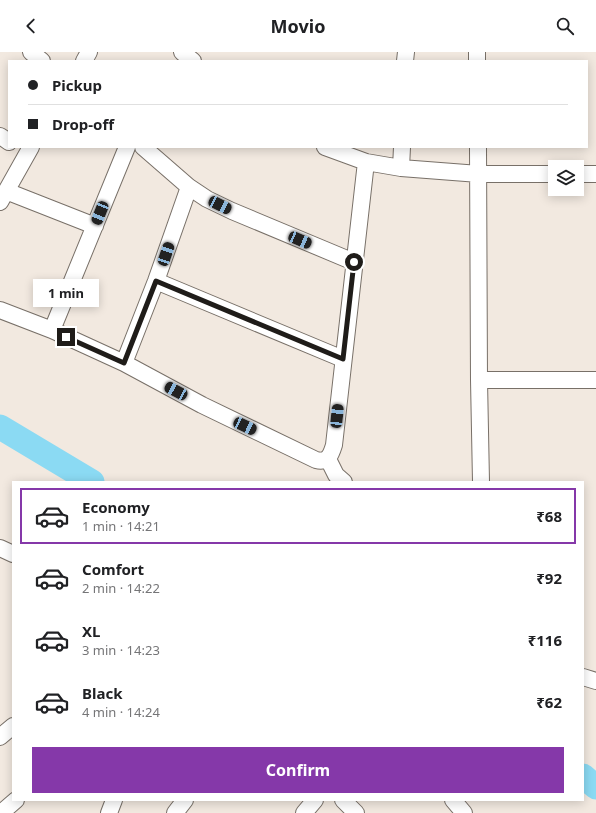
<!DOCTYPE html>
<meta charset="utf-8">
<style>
:root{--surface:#fff;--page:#f6f6f6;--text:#202124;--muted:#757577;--line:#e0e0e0;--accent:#8538a9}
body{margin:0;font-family:"Noto Sans",sans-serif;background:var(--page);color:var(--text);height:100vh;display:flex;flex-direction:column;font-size:15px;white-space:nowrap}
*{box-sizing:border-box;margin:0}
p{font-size:13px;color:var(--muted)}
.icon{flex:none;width:22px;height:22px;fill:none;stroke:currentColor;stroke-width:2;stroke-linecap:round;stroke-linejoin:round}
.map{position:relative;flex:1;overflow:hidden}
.sheet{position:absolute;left:12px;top:429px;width:572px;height:320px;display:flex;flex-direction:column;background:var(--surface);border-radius:0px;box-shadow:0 2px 10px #0003}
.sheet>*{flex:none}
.top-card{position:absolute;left:8px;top:8px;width:580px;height:88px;border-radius:0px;box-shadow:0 2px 10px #0003;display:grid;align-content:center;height:88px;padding:0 20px;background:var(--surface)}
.tools{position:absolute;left:548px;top:108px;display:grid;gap:8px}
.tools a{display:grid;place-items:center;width:36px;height:36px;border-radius:0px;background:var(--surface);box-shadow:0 2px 10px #0003;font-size:20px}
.end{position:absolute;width:18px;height:18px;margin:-9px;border:5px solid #1f1c19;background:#fff;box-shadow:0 0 0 2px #fff}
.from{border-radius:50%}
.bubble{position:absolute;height:28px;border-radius:0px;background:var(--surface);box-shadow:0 2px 10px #0003;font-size:13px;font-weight:700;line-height:28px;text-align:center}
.car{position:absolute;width:12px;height:24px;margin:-12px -6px;border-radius:5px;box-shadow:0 0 3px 1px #0007;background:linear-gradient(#222 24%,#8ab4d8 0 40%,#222 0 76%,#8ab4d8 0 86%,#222 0)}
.top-card b{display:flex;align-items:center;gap:14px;height:38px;font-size:15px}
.top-card b+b{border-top:1px solid var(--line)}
.top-card i{width:10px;height:10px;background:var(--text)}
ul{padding:7px 0 0;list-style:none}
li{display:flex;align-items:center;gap:12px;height:56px;margin:0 8px 6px;padding:0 12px;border:2px solid transparent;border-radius:0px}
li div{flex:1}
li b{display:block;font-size:15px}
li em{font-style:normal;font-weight:700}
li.current{border-color:var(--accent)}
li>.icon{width:36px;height:36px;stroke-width:1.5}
.primary-button{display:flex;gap:8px;margin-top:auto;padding:8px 20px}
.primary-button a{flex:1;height:46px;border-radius:0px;background:var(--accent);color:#fff;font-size:16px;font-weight:700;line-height:46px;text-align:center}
header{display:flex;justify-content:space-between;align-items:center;height:52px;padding:0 20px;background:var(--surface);font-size:18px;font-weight:700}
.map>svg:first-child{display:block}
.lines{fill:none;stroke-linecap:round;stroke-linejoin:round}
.river{stroke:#8bdaf3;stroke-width:25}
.minor-casing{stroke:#787068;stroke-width:18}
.minor{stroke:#fff;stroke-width:16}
.route{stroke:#1f1c19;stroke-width:5}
</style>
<header><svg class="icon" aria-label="back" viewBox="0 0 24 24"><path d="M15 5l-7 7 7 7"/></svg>Movio<svg class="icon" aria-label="search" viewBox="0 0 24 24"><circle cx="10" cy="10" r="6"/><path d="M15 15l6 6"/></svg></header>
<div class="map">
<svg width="596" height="761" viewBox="0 0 596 761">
<rect width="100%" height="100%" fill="#f2e9e0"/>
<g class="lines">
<path class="river" d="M0,375l92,55
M583,724l13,11"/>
<defs>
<path id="minor" d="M31,0l11,9
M182,0l11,9
M84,9l5,-9
M405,9l1,-9
M477,9v-9
M0,84l9,6
M143,95l46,40 18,12 25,12 122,51
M325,95l41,15 35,6 78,6h76
M478,95l1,233 2,102
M401,116l1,-21
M577,122h19
M6,139l89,35
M0,150l31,-55
M156,229l187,78
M0,258l52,20 72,33 78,42 114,55c12,3 15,-5 18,-15l32,-283
M52,278l75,-183
M124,311l32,-82 33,-94
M479,328h117
M328,407l8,16 8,7
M0,496l13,6
M583,625l13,4
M0,685l13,-11
M343,748l13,13
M453,748l11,13
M1,761l15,-13
M109,761l5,-13
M175,761l10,-13
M304,761l11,-13"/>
</defs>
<use href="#minor" class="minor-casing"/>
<use href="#minor" class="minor"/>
</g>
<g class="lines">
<path class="route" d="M66,285l58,26 32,-82 187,78 11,-97"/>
</g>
</svg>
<div class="tools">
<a><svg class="icon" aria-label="layers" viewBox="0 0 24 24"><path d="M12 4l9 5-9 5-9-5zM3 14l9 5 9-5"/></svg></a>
</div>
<i class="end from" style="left:354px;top:210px"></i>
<i class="end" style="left:66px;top:285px"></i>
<div class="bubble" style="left:33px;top:227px;width:66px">1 min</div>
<i class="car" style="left:220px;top:153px;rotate:116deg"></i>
<i class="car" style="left:100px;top:161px;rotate:202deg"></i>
<i class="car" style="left:300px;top:188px;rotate:113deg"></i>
<i class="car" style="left:166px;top:202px;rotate:19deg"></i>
<i class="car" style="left:176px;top:339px;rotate:298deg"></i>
<i class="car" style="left:337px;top:364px;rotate:6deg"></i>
<i class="car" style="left:245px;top:374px;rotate:115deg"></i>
<div class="top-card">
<b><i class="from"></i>Pickup</b>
<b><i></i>Drop-off</b>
</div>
<section class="sheet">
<ul>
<li class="current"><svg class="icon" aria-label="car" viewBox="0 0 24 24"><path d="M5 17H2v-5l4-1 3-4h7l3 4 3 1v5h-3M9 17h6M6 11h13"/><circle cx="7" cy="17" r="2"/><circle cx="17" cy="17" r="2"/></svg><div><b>Economy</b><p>1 min · 14:21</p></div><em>₹68</em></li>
<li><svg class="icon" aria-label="car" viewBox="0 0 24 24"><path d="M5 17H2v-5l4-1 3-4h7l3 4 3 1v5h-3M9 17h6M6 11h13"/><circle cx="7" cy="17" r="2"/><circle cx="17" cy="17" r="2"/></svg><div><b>Comfort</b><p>2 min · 14:22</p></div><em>₹92</em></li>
<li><svg class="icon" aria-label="car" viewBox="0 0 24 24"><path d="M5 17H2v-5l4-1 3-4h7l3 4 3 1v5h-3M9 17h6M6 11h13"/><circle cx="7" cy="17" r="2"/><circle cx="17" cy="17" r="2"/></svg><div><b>XL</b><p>3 min · 14:23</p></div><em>₹116</em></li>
<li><svg class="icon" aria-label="car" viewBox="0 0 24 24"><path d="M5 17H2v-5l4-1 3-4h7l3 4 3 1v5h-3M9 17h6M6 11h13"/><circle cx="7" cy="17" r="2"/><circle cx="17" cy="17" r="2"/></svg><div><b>Black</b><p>4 min · 14:24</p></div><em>₹62</em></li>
</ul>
<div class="primary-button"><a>Confirm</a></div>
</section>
</div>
